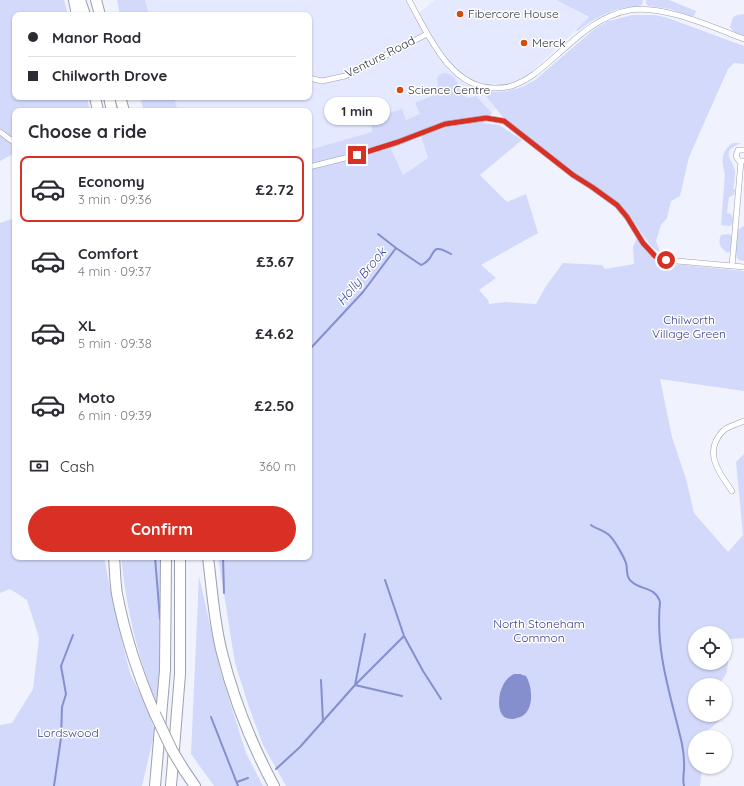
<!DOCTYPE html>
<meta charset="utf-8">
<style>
:root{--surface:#fff;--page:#f2f2f3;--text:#2b2b33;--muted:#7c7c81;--line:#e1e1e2;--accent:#d93025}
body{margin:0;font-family:Quicksand,sans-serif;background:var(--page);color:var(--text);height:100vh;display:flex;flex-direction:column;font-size:15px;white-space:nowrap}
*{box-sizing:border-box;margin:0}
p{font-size:13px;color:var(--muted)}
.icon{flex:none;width:22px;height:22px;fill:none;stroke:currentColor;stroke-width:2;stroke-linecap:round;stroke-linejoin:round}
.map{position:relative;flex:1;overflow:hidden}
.sheet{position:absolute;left:12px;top:108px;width:300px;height:452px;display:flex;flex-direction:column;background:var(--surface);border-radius:8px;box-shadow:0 1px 3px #0004}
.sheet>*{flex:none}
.guide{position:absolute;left:12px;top:12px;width:300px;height:88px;border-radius:8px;box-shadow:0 1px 3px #0004;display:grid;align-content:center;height:88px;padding:0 16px;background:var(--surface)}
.controls{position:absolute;left:688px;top:626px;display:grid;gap:8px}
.controls a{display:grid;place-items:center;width:44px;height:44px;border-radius:50%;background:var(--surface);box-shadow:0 1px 3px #0004;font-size:20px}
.end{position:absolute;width:18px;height:18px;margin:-9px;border:5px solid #d93025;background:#fff;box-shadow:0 0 0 2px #fff}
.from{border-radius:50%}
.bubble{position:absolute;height:28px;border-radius:14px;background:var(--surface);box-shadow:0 1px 3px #0004;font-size:13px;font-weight:700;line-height:28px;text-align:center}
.guide b{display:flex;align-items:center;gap:14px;height:38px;font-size:15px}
.guide b+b{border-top:1px solid var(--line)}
.guide i{width:10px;height:10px;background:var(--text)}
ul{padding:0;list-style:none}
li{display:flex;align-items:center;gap:12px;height:66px;margin:0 8px 6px;padding:0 8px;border:2px solid transparent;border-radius:8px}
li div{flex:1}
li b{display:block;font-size:15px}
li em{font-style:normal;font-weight:700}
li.on{border-color:var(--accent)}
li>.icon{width:36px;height:36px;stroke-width:1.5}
h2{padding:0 16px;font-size:18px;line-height:48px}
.pay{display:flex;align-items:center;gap:10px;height:44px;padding:0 16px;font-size:15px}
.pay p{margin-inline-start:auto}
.cta{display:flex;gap:8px;margin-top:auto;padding:8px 16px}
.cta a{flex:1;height:46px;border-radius:24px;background:var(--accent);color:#fff;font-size:16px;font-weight:700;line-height:46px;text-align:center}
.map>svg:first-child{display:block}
.built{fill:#e5e9ff}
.green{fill:#d3d9fa;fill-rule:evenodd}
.water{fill:#858fcd}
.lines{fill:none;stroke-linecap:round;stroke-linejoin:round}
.stream{stroke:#858fcd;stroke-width:2}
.minor-casing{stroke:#9da0ad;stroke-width:6}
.motorway-casing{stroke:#9da0ad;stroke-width:12}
.minor{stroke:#fff;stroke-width:5}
.motorway{stroke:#fff;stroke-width:10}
.motorway-bridge-casing{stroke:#9da0ad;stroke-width:12;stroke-linecap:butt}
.motorway-bridge{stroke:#fff;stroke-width:10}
.route{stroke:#d93025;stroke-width:5}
.poi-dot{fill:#d14c0d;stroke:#fff;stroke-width:1.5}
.labels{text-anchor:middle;stroke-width:3;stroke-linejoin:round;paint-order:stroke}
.poi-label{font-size:12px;fill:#33343a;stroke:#fff;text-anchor:start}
.street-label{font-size:12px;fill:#33343a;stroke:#fff}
.park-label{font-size:12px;fill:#3b408c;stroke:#fff}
.water-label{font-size:13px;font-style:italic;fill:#444a97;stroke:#fff}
</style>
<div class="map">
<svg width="744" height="786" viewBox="0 0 744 786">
<rect width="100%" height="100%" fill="#f0f3fe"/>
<path class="built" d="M145,0h260l9,17 21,-17h121l33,18 -58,54 -56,59 -49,20 2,7 -25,17 -94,7v-71h-131l-4,-14h135v-82h-160z"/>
<path class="green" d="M0,0h64l4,15h-53v82h72l3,14h-75v42l-15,8z
M117,0h28l4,15h-29z
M556,0h87l-1,5c-6,2 -13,2 -19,3 -17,4 -31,12 -45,23l-2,-1 13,-13z
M646,0h23l27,11 -2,5h-3l-21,-7 -22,-3 -2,-3z
M744,14v22l-9,-3 -5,-6 3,-10 5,-2z
M633,15h22l13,3 76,28v18l-10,-1 -6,6 -39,88 -9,39 -9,5 -4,17 -6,7 -5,16 5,13 -10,-8 -29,-40 -43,-30 -73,-55 -23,-29h21l18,-5 13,-7 57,-49 16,-10z
M445,73c16,3 11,18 23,25l8,-2 16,17 -9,10 16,2 23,15 -42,35 27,27 19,-8 12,39 -57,32 15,13 -17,12 9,10 1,4 17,-2 30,2 10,-18 17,-23 39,2 3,4 29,-5 -1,-17 4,-9 20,23 7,2 80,8v120l-84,-12 12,58 14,42 8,34 34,39 15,-17 -7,-73 8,-8v184l-14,1 -3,33 -8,13h-24v30h24v6l-14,12v4h-10v30h7l-2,19h-414l-23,-41 -14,-38 -14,-44 -17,-106h91v-407l63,-18 -1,-13 31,-10 4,11 14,-6 -5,-11 24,-10 -2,-15 2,-3zM421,136l7,22 -25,17 -12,-26zM695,633h30v30h-30z
M140,97h34l4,14h-34z
M733,143h8c-23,9 -7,17 -6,29 0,6 -1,12 -2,17l2,1 -1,5 -5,2 -2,16 4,1 2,4v5l-3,3 -9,-1 4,-51c-4,-12 -4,-24 8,-31z
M15,218v339h89l10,52 16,64 16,33 9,25 -13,55h-142v-61l12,-2 21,-34 6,-51 -12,-38 -17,-11 -10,4v-370z
M744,226v35l-5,-1 -2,-2 -2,-9 2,-19z
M728,234l3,1c1,5 1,15 -3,18 -7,-5 -11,-9 -7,-18z
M121,557h39v53l2,27 -4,70c-20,-47 -32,-100 -37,-150z
M199,576l21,94 26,83 17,33h-49l-23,-32z"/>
<path class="water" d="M514,674h6l6,2c6,10 8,29 -1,38 -3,3 -8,4 -12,5 -15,1 -15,-15 -13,-26 3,-9 6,-15 14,-19z"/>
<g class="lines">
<path class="stream" d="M378,234l18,14
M309,350l54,-58 33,-44 25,17c17,-6 6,-25 30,-11
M591,525c5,4 15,6 19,11 5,5 14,21 16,27 2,6 -1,13 5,18 10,10 24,5 29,21 -5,50 11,94 22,142 1,5 2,12 2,18 1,8 -2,16 0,24
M155,557l5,62
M223,557l1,36
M385,580l19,56 19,35 18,28
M365,634l-10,51 47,11
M321,680l2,42
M211,717l27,69
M276,769l24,-22 55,-62 49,-49
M237,782l11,-4
M54,786l7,-48 1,-31 4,-13 -5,-28 12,-31"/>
<defs>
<path id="minor" d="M409,0c18,33 42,90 87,88 6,0 12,0 18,-3 17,-6 30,-19 44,-31 21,-19 43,-39 72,-44 34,-5 82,17 114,29
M309,78l13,3 23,-5 82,-42
M0,132l15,11
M743,161h-4l-3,-5 2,-6h6
M309,167l48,-12 41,-13 47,-18 41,-6 18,3 69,54 19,12 25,18 10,12 16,26 12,13 11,4 78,7
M732,266l9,-105
M732,491c-13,-18 -30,-40 -8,-61 5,-4 14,-6 20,-9"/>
<path id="motorway" d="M74,0l3,15
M80,0l5,15
M96,0l4,15
M95,97l3,14
M109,97l3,14
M120,97l4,14
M114,557c1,12 1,25 3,37 8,42 21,81 38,120
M208,557c4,32 6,65 14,96 12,48 29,90 52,133
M184,770l11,16
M155,786l10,-116 1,-113
M171,786l9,-112v-117"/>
</defs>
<use href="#minor" class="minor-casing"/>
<use href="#motorway" class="motorway-casing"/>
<use href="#minor" class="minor"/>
<use href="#motorway" class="motorway"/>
<defs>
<path id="motorway-bridge" d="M155,714l17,36 12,20"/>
</defs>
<use href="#motorway-bridge" class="motorway-bridge-casing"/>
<use href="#motorway-bridge" class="motorway-bridge"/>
</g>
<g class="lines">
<path class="route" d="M357,155l41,-13 47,-18 41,-6 18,3 69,54 19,12 25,18 10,12 16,26 12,13 11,4"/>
</g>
<g class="poi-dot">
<circle cx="460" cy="14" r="4"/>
<circle cx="524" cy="43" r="4"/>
<circle cx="400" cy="90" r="4"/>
</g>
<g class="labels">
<g class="poi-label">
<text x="468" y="18">Fibercore House</text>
<text x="532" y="47">Merck</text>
<text x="408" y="94">Science Centre</text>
</g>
<g class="street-label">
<text transform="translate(380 57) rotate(-27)" y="4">Venture Road</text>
</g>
<g class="park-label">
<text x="689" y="324">Chilworth<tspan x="689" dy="14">Village Green</tspan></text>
<text x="539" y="628">North Stoneham<tspan x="539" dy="14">Common</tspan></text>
<text x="68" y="737">Lordswood</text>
</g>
<g class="water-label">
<text transform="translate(361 276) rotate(-51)" y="5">Holly Brook</text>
</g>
</g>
</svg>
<div class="controls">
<a><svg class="icon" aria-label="locate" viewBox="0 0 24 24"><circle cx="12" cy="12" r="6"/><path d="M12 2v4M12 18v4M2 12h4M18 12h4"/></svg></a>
<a>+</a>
<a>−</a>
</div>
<i class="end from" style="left:666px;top:260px"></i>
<i class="end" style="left:357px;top:155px"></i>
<div class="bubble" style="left:324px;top:97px;width:66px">1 min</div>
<div class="guide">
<b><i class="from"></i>Manor Road</b>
<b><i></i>Chilworth Drove</b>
</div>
<section class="sheet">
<h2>Choose a ride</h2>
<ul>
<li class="on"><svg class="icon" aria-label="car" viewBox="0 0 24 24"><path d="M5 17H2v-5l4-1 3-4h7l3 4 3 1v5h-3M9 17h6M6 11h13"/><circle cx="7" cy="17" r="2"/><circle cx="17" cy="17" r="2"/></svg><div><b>Economy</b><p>3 min · 09:36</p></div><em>£2.72</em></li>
<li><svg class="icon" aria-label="car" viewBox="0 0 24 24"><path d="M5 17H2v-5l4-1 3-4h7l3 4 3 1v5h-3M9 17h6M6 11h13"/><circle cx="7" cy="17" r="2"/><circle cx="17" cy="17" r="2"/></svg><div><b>Comfort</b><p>4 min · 09:37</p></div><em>£3.67</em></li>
<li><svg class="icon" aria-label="car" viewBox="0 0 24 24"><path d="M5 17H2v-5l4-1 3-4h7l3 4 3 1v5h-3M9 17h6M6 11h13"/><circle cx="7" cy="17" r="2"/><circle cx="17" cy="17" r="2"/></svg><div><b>XL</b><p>5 min · 09:38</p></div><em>£4.62</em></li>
<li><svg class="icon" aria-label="car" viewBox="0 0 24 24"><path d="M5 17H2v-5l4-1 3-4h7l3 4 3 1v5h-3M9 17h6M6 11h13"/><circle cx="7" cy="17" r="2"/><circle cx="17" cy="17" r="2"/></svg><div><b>Moto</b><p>6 min · 09:39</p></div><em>£2.50</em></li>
</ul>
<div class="pay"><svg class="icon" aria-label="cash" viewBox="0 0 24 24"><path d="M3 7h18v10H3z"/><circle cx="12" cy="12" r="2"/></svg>Cash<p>360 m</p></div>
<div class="cta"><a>Confirm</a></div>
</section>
</div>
